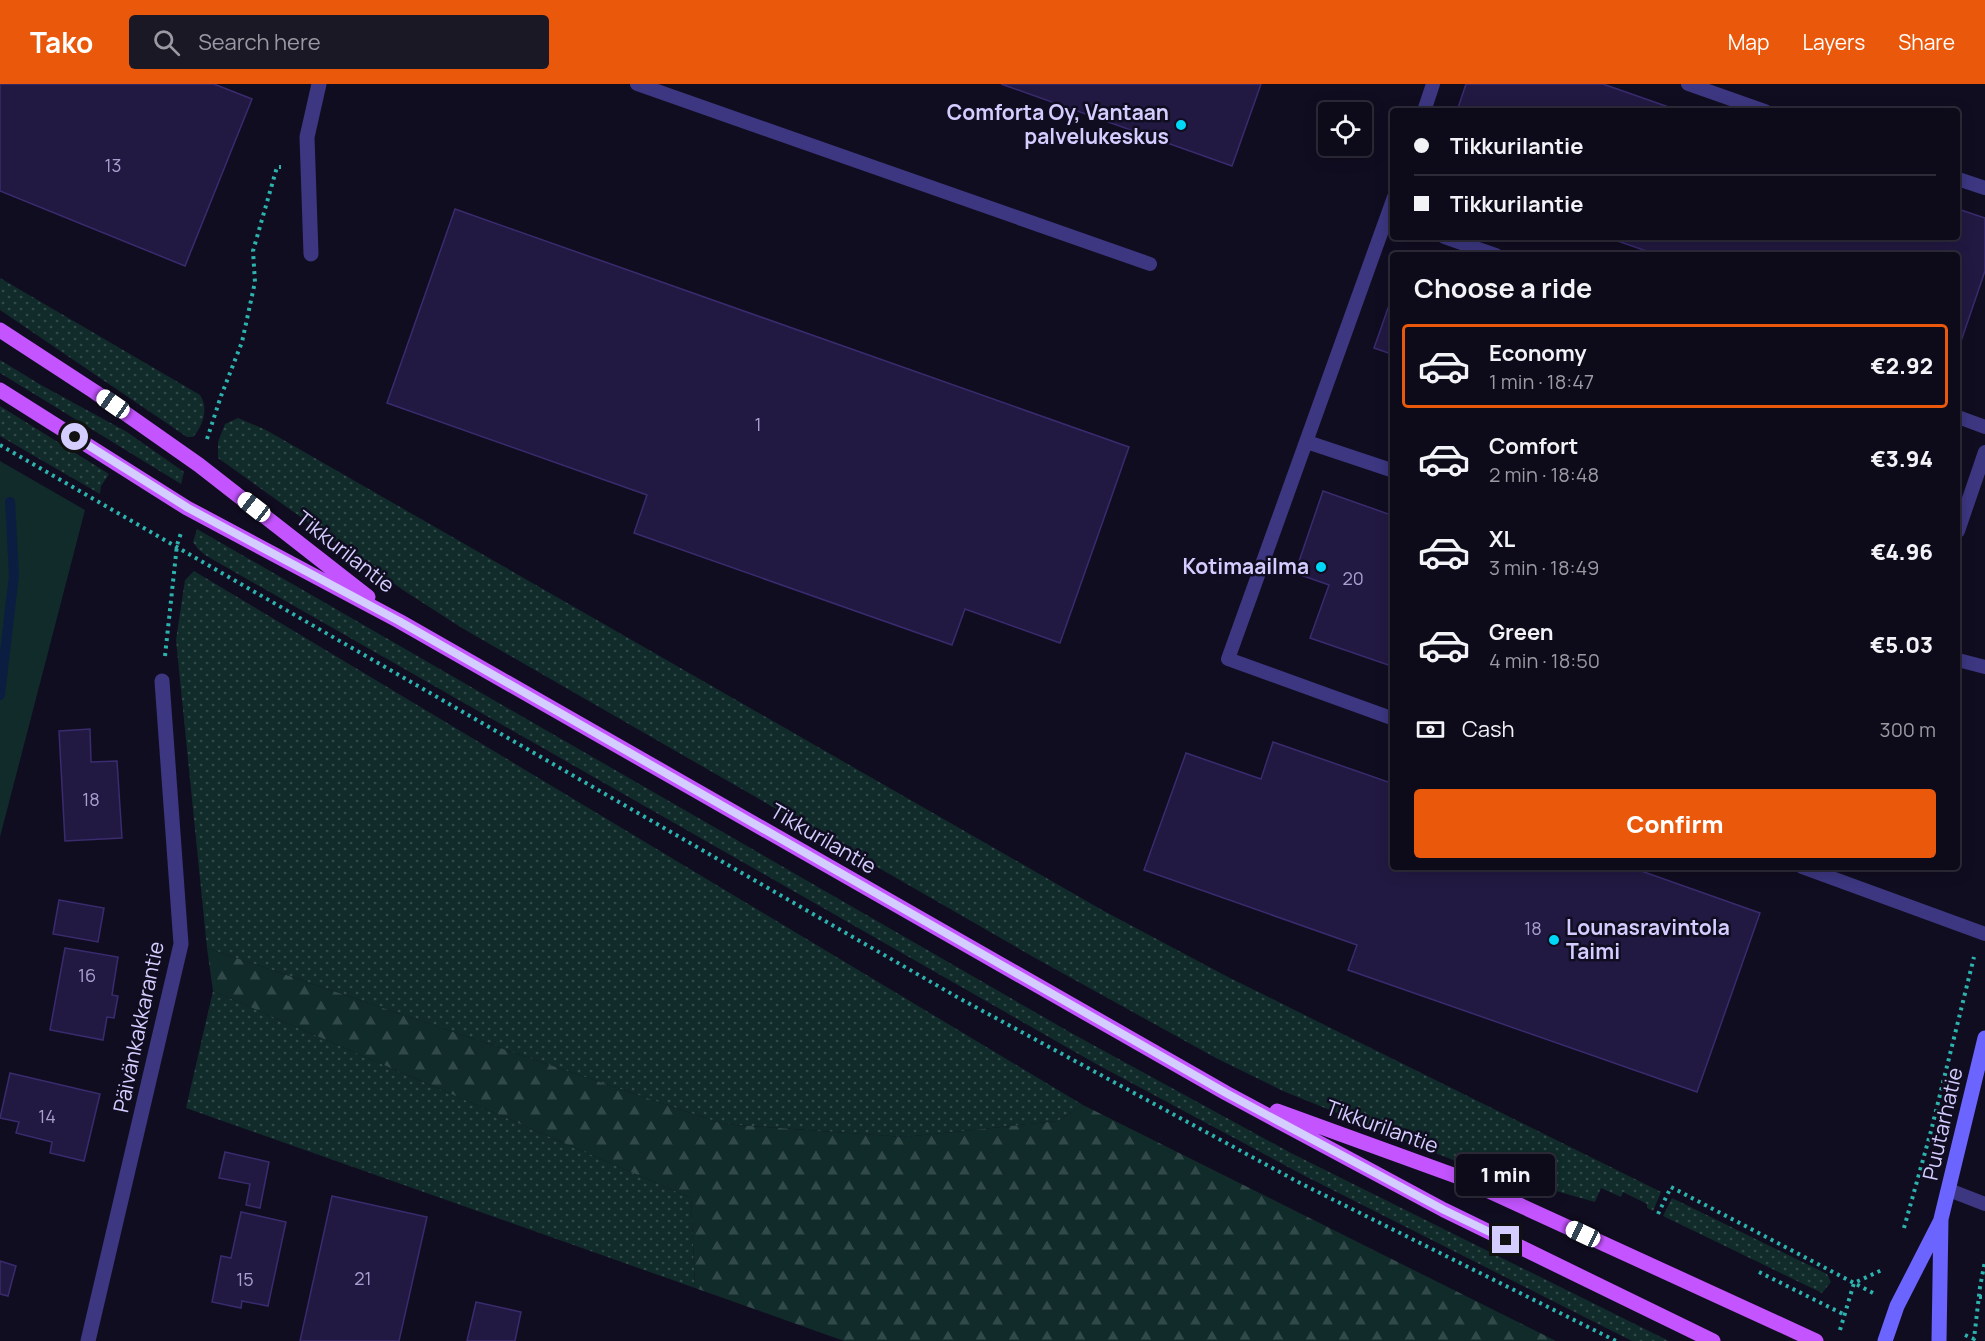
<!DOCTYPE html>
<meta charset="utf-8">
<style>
:root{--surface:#0d0a19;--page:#1b1826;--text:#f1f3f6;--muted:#9a9aa2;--line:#2d2b38;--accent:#ea580c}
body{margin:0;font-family:Manrope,sans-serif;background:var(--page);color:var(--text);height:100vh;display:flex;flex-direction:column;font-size:22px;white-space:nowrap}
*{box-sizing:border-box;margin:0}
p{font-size:20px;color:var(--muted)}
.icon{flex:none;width:33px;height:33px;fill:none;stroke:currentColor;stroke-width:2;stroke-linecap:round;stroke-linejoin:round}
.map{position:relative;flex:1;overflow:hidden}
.drawer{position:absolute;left:1390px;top:168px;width:570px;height:618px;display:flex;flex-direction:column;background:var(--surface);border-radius:6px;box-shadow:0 3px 15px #0003,0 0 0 2px var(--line)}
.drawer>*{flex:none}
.top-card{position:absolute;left:1390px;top:24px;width:570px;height:132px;border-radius:6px;box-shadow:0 3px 15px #0003,0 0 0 2px var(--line);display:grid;align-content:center;height:132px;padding:0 24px;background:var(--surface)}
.fabs{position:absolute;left:1318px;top:18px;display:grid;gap:12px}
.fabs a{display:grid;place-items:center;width:54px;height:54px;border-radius:6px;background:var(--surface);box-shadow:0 3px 15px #0003,0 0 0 2px var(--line);font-size:30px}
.end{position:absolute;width:27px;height:27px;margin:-14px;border:8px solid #d4cdff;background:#111;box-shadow:0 0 0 3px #111}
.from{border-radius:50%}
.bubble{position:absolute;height:42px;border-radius:6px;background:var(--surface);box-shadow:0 3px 15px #0003,0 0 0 2px var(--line);font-size:20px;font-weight:800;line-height:42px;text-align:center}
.car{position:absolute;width:18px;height:36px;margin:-18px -9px;border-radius:8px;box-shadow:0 0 4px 2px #0007;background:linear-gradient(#fff 24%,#345 0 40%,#fff 0 76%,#345 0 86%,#fff 0)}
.top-card b{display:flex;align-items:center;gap:21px;height:57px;font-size:22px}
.top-card b+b{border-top:2px solid var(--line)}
.top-card i{width:15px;height:15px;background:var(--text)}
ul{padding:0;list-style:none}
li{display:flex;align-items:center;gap:18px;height:84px;margin:0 12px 9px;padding:0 12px;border:3px solid transparent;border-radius:6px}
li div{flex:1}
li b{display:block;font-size:22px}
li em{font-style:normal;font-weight:800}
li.current{border-color:var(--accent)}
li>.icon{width:54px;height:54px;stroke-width:1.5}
h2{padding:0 24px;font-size:27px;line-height:72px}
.pay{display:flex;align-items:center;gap:15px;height:66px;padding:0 24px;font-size:22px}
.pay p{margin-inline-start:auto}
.button{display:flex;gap:12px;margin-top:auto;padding:12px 24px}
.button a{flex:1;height:69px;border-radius:6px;background:var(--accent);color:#fff;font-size:24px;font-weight:800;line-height:69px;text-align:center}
header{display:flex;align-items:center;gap:36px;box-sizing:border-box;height:84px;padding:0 30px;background:var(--accent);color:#fff}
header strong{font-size:28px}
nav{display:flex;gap:33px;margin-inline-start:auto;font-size:21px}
.search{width:420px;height:54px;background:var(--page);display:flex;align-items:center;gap:15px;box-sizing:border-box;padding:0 21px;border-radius:6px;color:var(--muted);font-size:22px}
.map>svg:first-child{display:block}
.grass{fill:url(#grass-dots)}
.forest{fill:url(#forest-firs)}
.park{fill:#102b2a}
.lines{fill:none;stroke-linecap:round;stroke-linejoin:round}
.stream{stroke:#0b1e42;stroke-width:10}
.building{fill:#221942;stroke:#3a2b6e;stroke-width:1.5}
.path{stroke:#2db3ae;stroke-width:4;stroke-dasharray:3 4.5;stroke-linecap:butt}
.lane{stroke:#3c3780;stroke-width:14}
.street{stroke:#3c3780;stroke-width:15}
.secondary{stroke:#6c64ff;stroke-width:15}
.primary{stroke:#c454ff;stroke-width:15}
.route{stroke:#d4cdff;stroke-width:8}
.poi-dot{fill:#00d8f8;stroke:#110d21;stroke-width:2}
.labels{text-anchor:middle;stroke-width:5;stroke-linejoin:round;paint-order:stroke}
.number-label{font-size:18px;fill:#a8a0d0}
.poi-label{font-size:21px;font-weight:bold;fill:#d4cdff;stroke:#110d21;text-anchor:end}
.street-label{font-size:21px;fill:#d4cdff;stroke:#110d21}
</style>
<header>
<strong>Tako</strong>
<div class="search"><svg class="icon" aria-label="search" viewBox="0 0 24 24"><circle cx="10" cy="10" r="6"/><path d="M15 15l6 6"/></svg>Search here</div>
<nav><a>Map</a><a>Layers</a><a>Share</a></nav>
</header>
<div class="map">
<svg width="1985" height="1257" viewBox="0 0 1985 1257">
<defs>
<pattern id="grass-dots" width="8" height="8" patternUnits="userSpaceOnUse" patternTransform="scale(1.5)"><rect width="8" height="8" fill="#102b2a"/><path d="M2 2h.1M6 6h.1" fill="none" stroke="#32494a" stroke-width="1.8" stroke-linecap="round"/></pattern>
<pattern id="forest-firs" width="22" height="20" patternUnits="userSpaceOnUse" patternTransform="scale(1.5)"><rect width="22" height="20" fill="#102b2a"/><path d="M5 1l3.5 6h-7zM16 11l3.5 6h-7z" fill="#32494a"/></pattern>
</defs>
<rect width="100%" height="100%" fill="#110d21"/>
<path class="grass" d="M0,194l200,117c9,13 3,31 -7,42h-6l-187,-127z
M0,276l41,25 86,47 57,40 -3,12 -181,-111z
M0,322l109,68 -8,12 -1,8 -100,-58z
M238,334l28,12 836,480 126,67 433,215 -8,19 -6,-3v-4l-24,-12 -2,5 -20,-9 -6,14 -125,-35 -187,-76 -67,-33 -179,-99 -575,-331 -59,-38 -185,-132v-16l7,-18z
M197,445l876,505 218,119 378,188h-37l-329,-166 -205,-110 -893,-510 -7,-6 -5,-7z
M194,487l889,534 -25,16 -154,16 -181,-13 -516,-176 -31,-308 9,-60z
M213,907l478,207 4,90 -509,-180z
M1672,1114l155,76 4,8 -9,11 -159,-77z"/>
<path class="forest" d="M207,864l516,176 181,13 154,-16 25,-16 473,236h-712l-149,-53 -4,-90 -478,-207z"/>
<path class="park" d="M0,377l85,49 -85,327z"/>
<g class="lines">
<path class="stream" d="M0,611l14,-120 -4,-73"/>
</g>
<path class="building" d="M0,0h214l38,15 -67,167 -185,-75z
M1001,0h260l-29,82z
M1466,0h137l77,27h-223z
M455,125l674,238 -69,196 -95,-34 -13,36 -318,-112 13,-38 -260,-92z
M1958,125l27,9v53l-27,79v-95h-300l-52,-18h352z
M1394,207v64l-20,-7z
M1323,407l71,25v151l-84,-29 19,-53 -34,-12z
M90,645l1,33 26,-1 5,77 -57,3 -6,-110z
M1273,658l121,42v83h236l130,46 -63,179 -349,-122 9,-25 -213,-75 42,-117 75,26z
M59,816l45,8 -6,34 -45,-8z
M65,864l53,9 -6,38 6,1 -4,22 -7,-1 -4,23 -53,-10z
M10,989l90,21 -16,67 -34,-8 2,-11 -36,-9 3,-11 -19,-4z
M225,1068l44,10 -9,46 -14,-3 4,-21 -31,-6z
M332,1112l95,21 -28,124h-99z
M241,1128l45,10 -18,84 -26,-5 -1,7 -29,-6 9,-46 10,2z
M0,1177l16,5 -8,30 -8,-2z
M476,1218l45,10 -6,29h-48z"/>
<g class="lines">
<path class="path" d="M207,355l14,-43 21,-54 13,-60 -2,-31 24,-84h4
M0,361l957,552 343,186 316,158
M165,572l12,-111 4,-12
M1658,1130l13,-27 202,106
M1904,1144l27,-97 43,-174
M1759,1188l86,43
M1979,1213h6
M1840,1246l14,-47 30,-14
M1965,1251l9,4 6,-52 5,-26"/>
<path class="lane" d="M637,0l513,180
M1688,0l77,27
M1424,27l9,-27
M1958,95l27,9
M1394,113l-166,462 166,60
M1444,153l52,18
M1958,333l27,10
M1307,358l87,29
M1958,447l27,-79
M1958,576l27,7
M1802,783l183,67
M1949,1106l36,14"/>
<path class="street" d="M311,170l-4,-117 12,-53
M88,1257l93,-397 -19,-263"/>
<path class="secondary" d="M1885,1257l12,-35 43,-84
M1939,1257l2,-122 44,-181"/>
<path class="primary" d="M0,246l95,62 104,73 169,132
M0,306l187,118 212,113 827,472 218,117 269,131
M1277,1027l179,65 360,165"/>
</g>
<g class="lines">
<path class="route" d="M75,353l113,71 211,113 827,472 218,117 62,30"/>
</g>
<g class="poi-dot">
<circle cx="1181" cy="41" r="6"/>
<circle cx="1321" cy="483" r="6"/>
<circle cx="1554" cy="856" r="6"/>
</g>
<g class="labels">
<g class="number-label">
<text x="113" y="88">13</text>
<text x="758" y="347">1</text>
<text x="1353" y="501">20</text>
<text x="91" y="722">18</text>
<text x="1533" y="851">18</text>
<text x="87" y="898">16</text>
<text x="47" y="1039">14</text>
<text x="363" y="1201">21</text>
<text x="245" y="1202">15</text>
</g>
<g class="poi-label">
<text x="1169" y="36">Comforta Oy, Vantaan<tspan x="1169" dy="24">palvelukeskus</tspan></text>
<text x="1309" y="490">Kotimaailma</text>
<text x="1566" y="851" text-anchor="start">Lounasravintola<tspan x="1566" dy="24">Taimi</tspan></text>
</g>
<g class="street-label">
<text transform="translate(345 468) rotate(38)" y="7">Tikkurilantie</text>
<text transform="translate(823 755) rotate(30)" y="7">Tikkurilantie</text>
<text transform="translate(139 943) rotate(-78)" y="7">Päivänkakkarantie</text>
<text transform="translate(1943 1040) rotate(-77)" y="7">Puutarhatie</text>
<text transform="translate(1382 1043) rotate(20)" y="7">Tikkurilantie</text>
</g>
</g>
</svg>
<div class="fabs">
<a><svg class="icon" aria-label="locate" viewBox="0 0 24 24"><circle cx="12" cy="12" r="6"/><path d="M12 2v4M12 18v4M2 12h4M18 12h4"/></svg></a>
</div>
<i class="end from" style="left:75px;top:353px"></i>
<i class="end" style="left:1506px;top:1156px"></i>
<div class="bubble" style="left:1456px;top:1070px;width:99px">1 min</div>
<i class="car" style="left:113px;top:320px;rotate:305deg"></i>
<i class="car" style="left:254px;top:423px;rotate:308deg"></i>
<i class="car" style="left:1583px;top:1150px;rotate:295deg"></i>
<div class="top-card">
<b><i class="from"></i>Tikkurilantie</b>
<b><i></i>Tikkurilantie</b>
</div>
<section class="drawer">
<h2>Choose a ride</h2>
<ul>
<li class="current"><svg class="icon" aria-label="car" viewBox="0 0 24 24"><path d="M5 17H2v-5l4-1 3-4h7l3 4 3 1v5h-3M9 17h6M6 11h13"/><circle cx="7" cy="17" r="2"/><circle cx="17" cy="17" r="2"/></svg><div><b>Economy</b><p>1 min · 18:47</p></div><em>€2.92</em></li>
<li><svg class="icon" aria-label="car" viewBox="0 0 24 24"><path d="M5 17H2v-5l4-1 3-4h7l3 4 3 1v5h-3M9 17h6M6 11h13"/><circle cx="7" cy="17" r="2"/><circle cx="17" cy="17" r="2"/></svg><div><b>Comfort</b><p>2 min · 18:48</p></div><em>€3.94</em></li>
<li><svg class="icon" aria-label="car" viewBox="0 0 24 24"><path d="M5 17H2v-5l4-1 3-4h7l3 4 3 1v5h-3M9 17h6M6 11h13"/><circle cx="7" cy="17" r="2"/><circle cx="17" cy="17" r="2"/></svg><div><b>XL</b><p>3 min · 18:49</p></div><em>€4.96</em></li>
<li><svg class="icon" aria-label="car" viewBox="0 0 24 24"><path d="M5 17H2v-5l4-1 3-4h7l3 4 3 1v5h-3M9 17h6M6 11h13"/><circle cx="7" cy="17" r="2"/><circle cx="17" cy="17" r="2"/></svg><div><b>Green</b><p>4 min · 18:50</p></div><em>€5.03</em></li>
</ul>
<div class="pay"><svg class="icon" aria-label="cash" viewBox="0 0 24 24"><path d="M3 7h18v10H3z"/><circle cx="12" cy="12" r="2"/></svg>Cash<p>300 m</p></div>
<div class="button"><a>Confirm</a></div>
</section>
</div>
